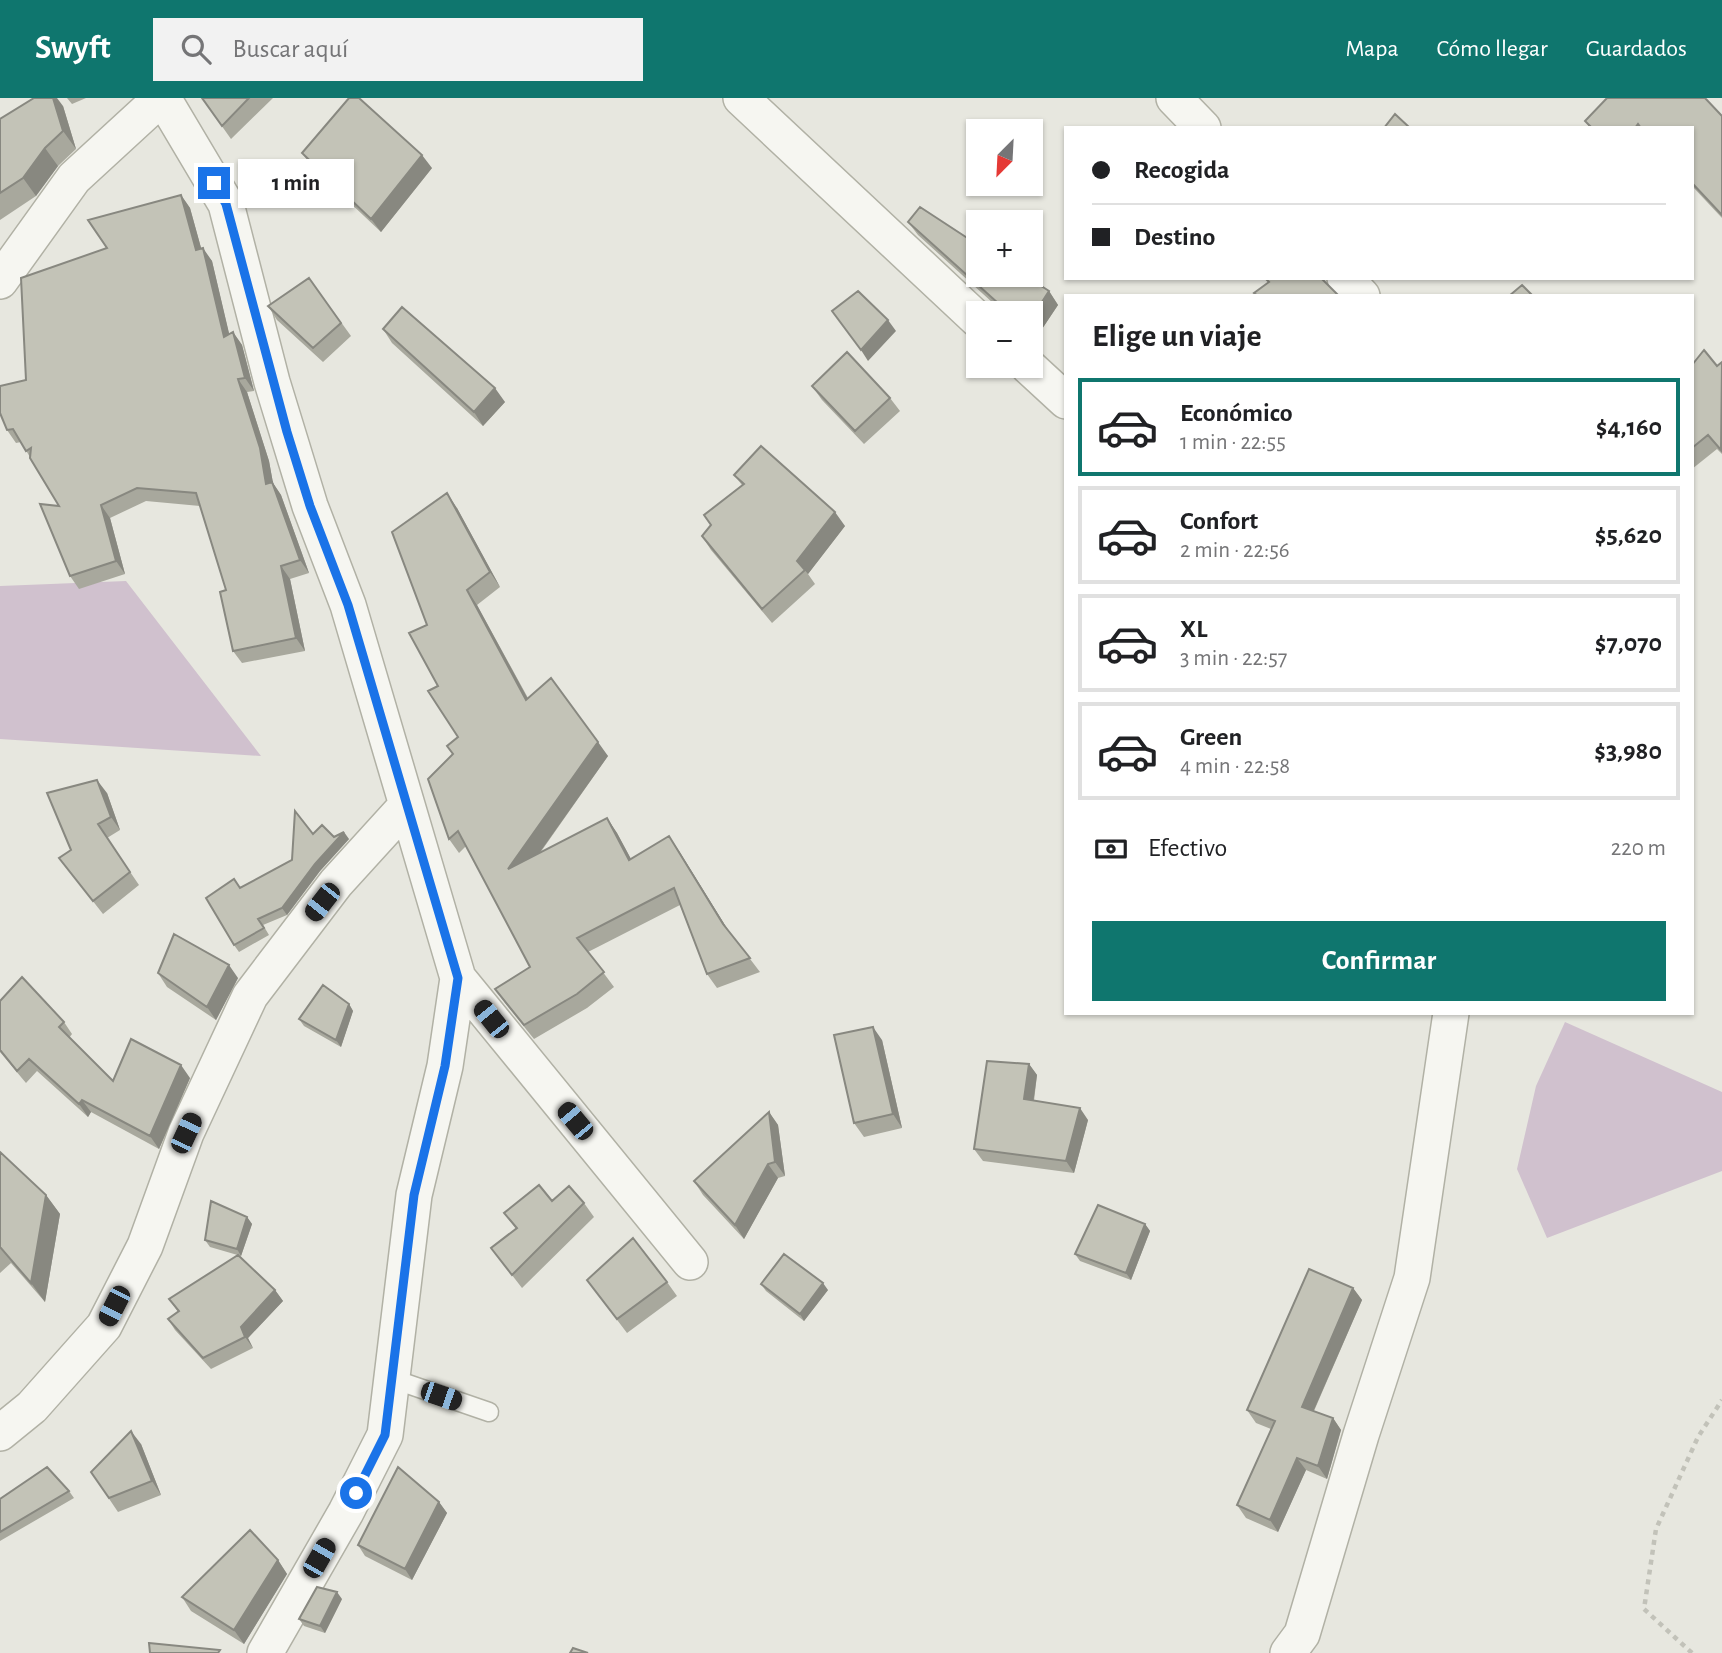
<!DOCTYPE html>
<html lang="es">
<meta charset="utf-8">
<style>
:root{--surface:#fff;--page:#f2f2f2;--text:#202124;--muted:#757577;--line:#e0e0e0;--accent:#0f766e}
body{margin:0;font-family:"Alegreya Sans",sans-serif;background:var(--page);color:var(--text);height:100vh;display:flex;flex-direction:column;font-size:26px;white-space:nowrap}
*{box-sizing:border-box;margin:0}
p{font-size:23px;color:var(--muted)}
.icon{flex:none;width:38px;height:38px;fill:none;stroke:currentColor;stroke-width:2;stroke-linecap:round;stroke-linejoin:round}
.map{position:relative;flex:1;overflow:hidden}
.details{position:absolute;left:1064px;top:196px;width:630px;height:721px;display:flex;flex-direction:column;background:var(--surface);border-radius:0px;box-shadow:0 2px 5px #0004}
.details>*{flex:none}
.top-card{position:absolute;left:1064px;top:28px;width:630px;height:154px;border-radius:0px;box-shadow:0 2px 5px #0004;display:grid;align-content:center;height:154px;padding:0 28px;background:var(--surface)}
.needle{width:46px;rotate:204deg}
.buttons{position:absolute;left:966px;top:21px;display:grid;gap:14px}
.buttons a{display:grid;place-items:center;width:77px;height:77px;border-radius:0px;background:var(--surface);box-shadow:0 2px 5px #0004;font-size:35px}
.end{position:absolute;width:32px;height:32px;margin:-16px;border:9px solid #1a73e8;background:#fff;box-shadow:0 0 0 4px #fff}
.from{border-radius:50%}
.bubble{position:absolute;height:49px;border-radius:0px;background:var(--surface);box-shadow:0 2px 5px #0004;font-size:23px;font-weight:600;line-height:49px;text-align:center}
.car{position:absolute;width:21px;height:42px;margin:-21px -10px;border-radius:9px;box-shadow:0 0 5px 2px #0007;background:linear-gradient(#222 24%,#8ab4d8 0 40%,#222 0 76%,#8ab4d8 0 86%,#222 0)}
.top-card b{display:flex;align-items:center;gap:24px;height:66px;font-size:26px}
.top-card b+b{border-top:2px solid var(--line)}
.top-card i{width:18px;height:18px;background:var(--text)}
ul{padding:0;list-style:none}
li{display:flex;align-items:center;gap:21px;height:98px;margin:0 14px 10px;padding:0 14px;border:4px solid var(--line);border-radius:0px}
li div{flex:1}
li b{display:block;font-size:26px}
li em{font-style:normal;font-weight:600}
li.active{border-color:var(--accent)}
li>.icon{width:63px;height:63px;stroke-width:1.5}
h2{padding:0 28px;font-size:32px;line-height:84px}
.pay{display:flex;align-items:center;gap:18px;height:77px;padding:0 28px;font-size:26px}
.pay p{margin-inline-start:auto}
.action{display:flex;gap:14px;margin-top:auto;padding:14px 28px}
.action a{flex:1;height:80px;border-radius:0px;background:var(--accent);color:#fff;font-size:28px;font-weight:600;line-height:80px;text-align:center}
header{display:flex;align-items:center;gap:42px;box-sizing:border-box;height:98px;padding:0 35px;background:var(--accent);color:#fff}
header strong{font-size:33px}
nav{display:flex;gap:38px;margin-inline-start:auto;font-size:24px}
.search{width:490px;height:63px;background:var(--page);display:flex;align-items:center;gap:18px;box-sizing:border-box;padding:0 24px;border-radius:0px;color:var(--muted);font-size:26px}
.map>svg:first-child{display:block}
.green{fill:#d0c1ce}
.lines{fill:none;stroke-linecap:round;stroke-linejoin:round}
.service-casing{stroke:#b1b1a5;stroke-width:21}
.minor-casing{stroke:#b1b1a5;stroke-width:38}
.path{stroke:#c2c2b9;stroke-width:4.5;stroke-dasharray:5 5;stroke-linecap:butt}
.service{stroke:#f6f6f1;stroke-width:18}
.minor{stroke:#f6f6f1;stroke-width:35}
.wall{fill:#a8a89d}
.shaded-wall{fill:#888880}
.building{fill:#c3c3b7;stroke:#888880;stroke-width:2}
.route{stroke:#1a73e8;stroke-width:9}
</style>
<header>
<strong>Swyft</strong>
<div class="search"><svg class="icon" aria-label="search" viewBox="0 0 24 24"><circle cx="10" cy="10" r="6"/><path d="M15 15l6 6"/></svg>Buscar aquí</div>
<nav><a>Mapa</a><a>Cómo llegar</a><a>Guardados</a></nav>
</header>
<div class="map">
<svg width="1722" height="1555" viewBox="0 0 1722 1555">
<rect width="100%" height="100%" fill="#e7e7df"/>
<path class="green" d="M126,483l135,175 -261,-17v-153z
M1565,924l157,70v79l-175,67 -30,-69 19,-83z"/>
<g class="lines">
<defs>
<path id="service" d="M393,1281l96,33"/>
<path id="minor" d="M163,0l63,106 46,178 38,124 38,99 110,373 -13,88 -31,129 -29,240 -39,77 -81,141
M741,0l237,222
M1174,0l29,30
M1345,180l17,18
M0,183l74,-103 87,-80
M1028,268l38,35
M458,880l232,284
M0,1335l32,-26 72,-81 41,-80 41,-113 64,-137 86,-113 71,-78
M1288,1555l14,-19 59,-199 51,-157 39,-265"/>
</defs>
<use href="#service" class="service-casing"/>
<use href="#minor" class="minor-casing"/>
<path class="path" d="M1692,1555l-48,-44 12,-80 42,-92 24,-37"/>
<use href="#service" class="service"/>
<use href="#minor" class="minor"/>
</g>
<path class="wall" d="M67,0h19l-14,6z
M202,0h71l-42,41z
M63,8l13,43 -18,17 -22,30 -36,24v-101z
M1722,18v102l-30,-32v-58h-102l-5,-7z
M302,55l130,15 -51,64 -69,-65z
M181,97l9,13 11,40 11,13 17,73 4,-2 9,13 12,46 -7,1 22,69 4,22 8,12 28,78 -19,6 15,72 -63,12 -9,-12 -7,-61 -26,-84 -54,-5 -36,17 15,56 -46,15 -9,-13 -11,-70 -38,-64 -5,1 -9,-13 19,-50 81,-132z
M908,124l141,69 9,14 -24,36 -3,-3v-25h-27l-86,-78z
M309,180l42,58 -28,26 -46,-42 -9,-14z
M383,231l122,73 -22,24 -91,-83z
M1722,264v92l-5,-5 -25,20v-104l25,1z
M812,288l78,12 10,13 -36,33 -42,-44z
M734,377l111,51 -37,48 7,10 -43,39 -61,-73 -9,-14 9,-11 -7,-10 38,-30z
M457,410l43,79 -23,18 51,93 80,58 -68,97 67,-35 10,15 14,26 48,-8 49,79 32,42 -43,16 -10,-14 -27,-69 -92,47 26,35 -27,21 -53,31 -29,-36 -10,-14 35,-22 -64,-121 -7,7 -10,-14 4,-84 -6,-9 11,-9 -20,-51 -11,-61z
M107,695l13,37 -13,8 32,47 -36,29 -44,-56 12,-8z
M313,736l36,5 -29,32 -33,44 -24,10 6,10 -30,17 -5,-7 6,-57 52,-28z
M158,875l80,5 -22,42 -49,-33z
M0,903l64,21 8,12 -3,4 44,43 77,-3 -31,71 -68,-37 -3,5 -51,-46 -11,12 -26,-31z
M349,906l4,7 -12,36 -37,-21 -5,-7z
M882,942l20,88 -38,9 -10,-14z
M1029,966l8,11 -3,26 54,19 -14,53 -91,-12 -9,-12z
M769,1014l9,13 7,51 -7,2 -34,61 -41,-44 -9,-14z
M0,1054l46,43 14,19 -15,88 -34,-39 -11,10z
M552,1103l32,2 10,14 -72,71 -31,-40 25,-19 -12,-16z
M247,1119l5,7 -11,32 -31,-9 -5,-7z
M1145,1126l5,7 -19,49 -51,-19 -5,-7z
M587,1182l80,2 10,14 -50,37z
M761,1186l67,6 -24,31 -38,-30z
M1353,1190l9,12 -48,111 19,7 8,12 -14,49 -21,-9 -28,62 -32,-14 -9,-13 34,-76 -15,-6 -9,-13z
M275,1192l8,11 -35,37 5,10 -42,21 -36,-39 -7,-11 10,-7 -9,-13z
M141,1346l20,51 -43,17 -27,-40z
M69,1393l5,7 -74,43v-42z
M439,1404l8,11 -35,67 -47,-24 -7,-11z
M278,1462l9,14 -43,70 -53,-33 -9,-14z
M342,1501l-17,34 -21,-7 -5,-7z"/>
<path class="shaded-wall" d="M53,0h4l6,8 13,43 -13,-18z
M45,50l13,18 -22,30 -13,-18z
M422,57l10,13 -51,64 -10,-13z
M181,97l9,13 15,54 -9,-12z
M203,150l9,13 21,89 -9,-13z
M1049,193l9,14 -24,36 -3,-5v-17z
M888,222l8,11 -28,30 -7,-11z
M233,234l9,13 12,46 -9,-13z
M238,281l9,13 22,69 4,22 8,12 28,78 -9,-13 -34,-76z
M495,290l10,14 -22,24 -9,-14z
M447,395l10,15 43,79 -10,-15z
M101,407l9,13 15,56 -9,-13z
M835,414l10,14 -37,48 -11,-13z
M281,468l9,13 15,72 -9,-13z
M467,492l10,15 59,109 -10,-14z
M598,644l10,14 -90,127 -10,-14z
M97,682l10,13 13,37 -9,-13z
M607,720l10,15 22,41 -10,-14z
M344,734l5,7 -29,32 -33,44 -5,-7 33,-44z
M669,738l10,15 54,87 -10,-14z
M229,867l9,13 -22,42 -9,-13z
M349,906l4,7 -12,36 -5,-7z
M873,929l9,13 20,88 -9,-14z
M1029,966l8,11 -5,36 -8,-12z
M181,967l9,13 -31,71 -9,-13z
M82,1002l9,12 -3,5 -9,-13z
M1080,1010l8,12 -14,53 -8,-12z
M769,1014l9,13 7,51 -10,-14z
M768,1066l10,14 -34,61 -9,-14z
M46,1097l14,19 -15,88 -14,-19z
M247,1119l5,7 -11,32 -4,-7z
M1145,1126l5,7 -19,49 -5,-7z
M823,1185l5,7 -24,31 -4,-7z
M1353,1190l9,12 -52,119 -8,-12z
M275,1192l8,11 -35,37 5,10 -8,-11 -4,-10z
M1333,1320l8,12 -14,49 -9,-13z
M131,1333l10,13 20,51 -9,-14z
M1297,1360l9,12 -28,62 -8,-12z
M439,1404l8,11 -35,67 -7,-11z
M278,1462l9,14 -43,70 -10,-14z
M337,1494l5,7 -17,34 -5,-7z"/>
<path class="building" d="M34,0h19l10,33 -18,17 -22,30 -23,15v-74z
M202,0h47l-27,28z
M349,0h10l63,57 -51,64 -69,-66z
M1607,0h98l17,18v99l-30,-32v-55h-51l-3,-4 -3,4h-43l-7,-7z
M1395,16l15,14h-26z
M181,97l15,55 7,-2 21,89 9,-5 12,46 -7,1 22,69 6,36 6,-2 28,78 -19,6 15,72 -63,13 -13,-59 6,-2 -30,-97 -59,-5 -36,17 15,56 -46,15 -30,-72 19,2 -29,-48 1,-10 -5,3 -13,-22 -6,1 -7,-17v-27l26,-6 -5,-102 86,-30 -19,-28z
M920,109l58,38v30h46l25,16 -18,28v-6h-22l-101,-91z
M309,180l32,45 -28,25 -45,-42z
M1265,180h56l18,18h-81l-4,-3 15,-11z
M1522,187l11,11h-24z
M858,193l30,29 -27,30 -29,-39z
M402,209l93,81 -21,24 -91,-83z
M1704,252l13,16 5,-4 -1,88 -13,-15 -16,13v-83z
M847,254l43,46 -35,33 -43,-45z
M761,348l74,66 -38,49 8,9 -43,39 -60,-73 9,-11 -7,-10 40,-31 -10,-9z
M447,395l43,79 -23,18 59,110 25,-22 47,64 -90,127 99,-51 22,42 40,-24 54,88 27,34 -43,16 -33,-86 -97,50 27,34 -27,22 -53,31 -29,-36 35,-22 -72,-136 -9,8 -21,-60 25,-25 -6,-8 11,-9 -30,-46 10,-5 -29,-53 18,-8 -35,-93z
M97,682l14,37 -13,7 32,48 -37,29 -34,-43 12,-8 -24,-57z
M295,713l18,23 9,-9 12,12 10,-5 -29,32 -33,44 -24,11 6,9 -30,17 -28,-47 28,-19 6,9 52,-28z
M174,836l55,31 -22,42 -49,-34z
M22,879l42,45 -5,5 54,54 18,-42 50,26 -31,71 -68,-36 -3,4 -50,-45 -12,12 -17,-21v-49z
M323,887l26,19 -13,36 -37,-21z
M873,929l20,87 -39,9 -20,-88z
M987,963l42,3 -5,35 56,9 -14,53 -92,-12z
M769,1014l6,50 -7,2 -33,61 -41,-44z
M0,1054l46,43 -15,88 -31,-36z
M539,1087l13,16 17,-15 15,17 -72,72 -21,-27 26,-20 -13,-15z
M211,1103l36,16 -10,32 -32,-9z
M1098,1107l47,19 -19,49 -51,-19z
M633,1140l34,44 -50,37 -30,-39z
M784,1156l39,29 -23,31 -39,-30z
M238,1157l37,35 -34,37 4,10 -42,21 -35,-39 11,-8 -10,-12z
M1309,1171l44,19 -51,119 31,11 -15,48 -21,-8 -27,62 -33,-15 38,-84 -28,-11z
M131,1333l21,50 -43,17 -18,-26z
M47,1369l22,24 -69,41v-33z
M398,1369l41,35 -34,67 -47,-24z
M250,1432l28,30 -44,70 -52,-33z
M317,1489l20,5 -17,34 -21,-7z
M149,1545l71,7 -2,3h-68z
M573,1550l15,5h-18z"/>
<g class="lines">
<path class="route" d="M214,85l12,21 61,228 23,74 38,99 110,373 -13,88 -31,129 -29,240 -29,58"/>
</g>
</svg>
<div class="buttons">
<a><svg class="needle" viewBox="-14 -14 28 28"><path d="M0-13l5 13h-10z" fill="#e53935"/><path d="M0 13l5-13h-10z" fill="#757577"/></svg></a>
<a>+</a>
<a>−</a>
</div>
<i class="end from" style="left:356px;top:1395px"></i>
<i class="end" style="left:214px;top:85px"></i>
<div class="bubble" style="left:238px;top:61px;width:116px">1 min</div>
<i class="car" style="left:322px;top:804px;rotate:218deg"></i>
<i class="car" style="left:491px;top:921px;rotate:321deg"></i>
<i class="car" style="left:575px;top:1023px;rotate:320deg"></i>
<i class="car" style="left:186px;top:1035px;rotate:25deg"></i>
<i class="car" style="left:114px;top:1208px;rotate:207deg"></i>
<i class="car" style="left:441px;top:1298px;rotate:109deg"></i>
<i class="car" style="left:319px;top:1460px;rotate:30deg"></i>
<div class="top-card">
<b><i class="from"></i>Recogida</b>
<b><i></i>Destino</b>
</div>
<section class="details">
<h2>Elige un viaje</h2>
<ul>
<li class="active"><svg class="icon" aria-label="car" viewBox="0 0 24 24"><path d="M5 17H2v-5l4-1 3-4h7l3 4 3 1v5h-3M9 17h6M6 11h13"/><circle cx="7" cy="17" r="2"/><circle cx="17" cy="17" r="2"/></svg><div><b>Económico</b><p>1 min · 22:55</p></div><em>$4,160</em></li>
<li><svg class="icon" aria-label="car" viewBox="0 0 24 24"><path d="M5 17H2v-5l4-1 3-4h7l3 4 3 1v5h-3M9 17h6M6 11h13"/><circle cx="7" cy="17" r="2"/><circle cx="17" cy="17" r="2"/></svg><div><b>Confort</b><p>2 min · 22:56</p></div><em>$5,620</em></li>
<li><svg class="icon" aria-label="car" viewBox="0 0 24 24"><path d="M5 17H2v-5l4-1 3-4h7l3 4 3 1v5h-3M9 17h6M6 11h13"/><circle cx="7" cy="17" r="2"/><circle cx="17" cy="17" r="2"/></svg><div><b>XL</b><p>3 min · 22:57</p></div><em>$7,070</em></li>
<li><svg class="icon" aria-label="car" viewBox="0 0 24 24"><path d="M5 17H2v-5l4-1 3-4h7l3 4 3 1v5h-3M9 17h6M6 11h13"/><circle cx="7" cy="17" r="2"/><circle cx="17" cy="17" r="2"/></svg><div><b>Green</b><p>4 min · 22:58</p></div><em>$3,980</em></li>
</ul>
<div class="pay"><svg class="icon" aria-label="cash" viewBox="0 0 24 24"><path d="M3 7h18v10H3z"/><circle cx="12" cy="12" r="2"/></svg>Efectivo<p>220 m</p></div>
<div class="action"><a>Confirmar</a></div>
</section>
</div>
